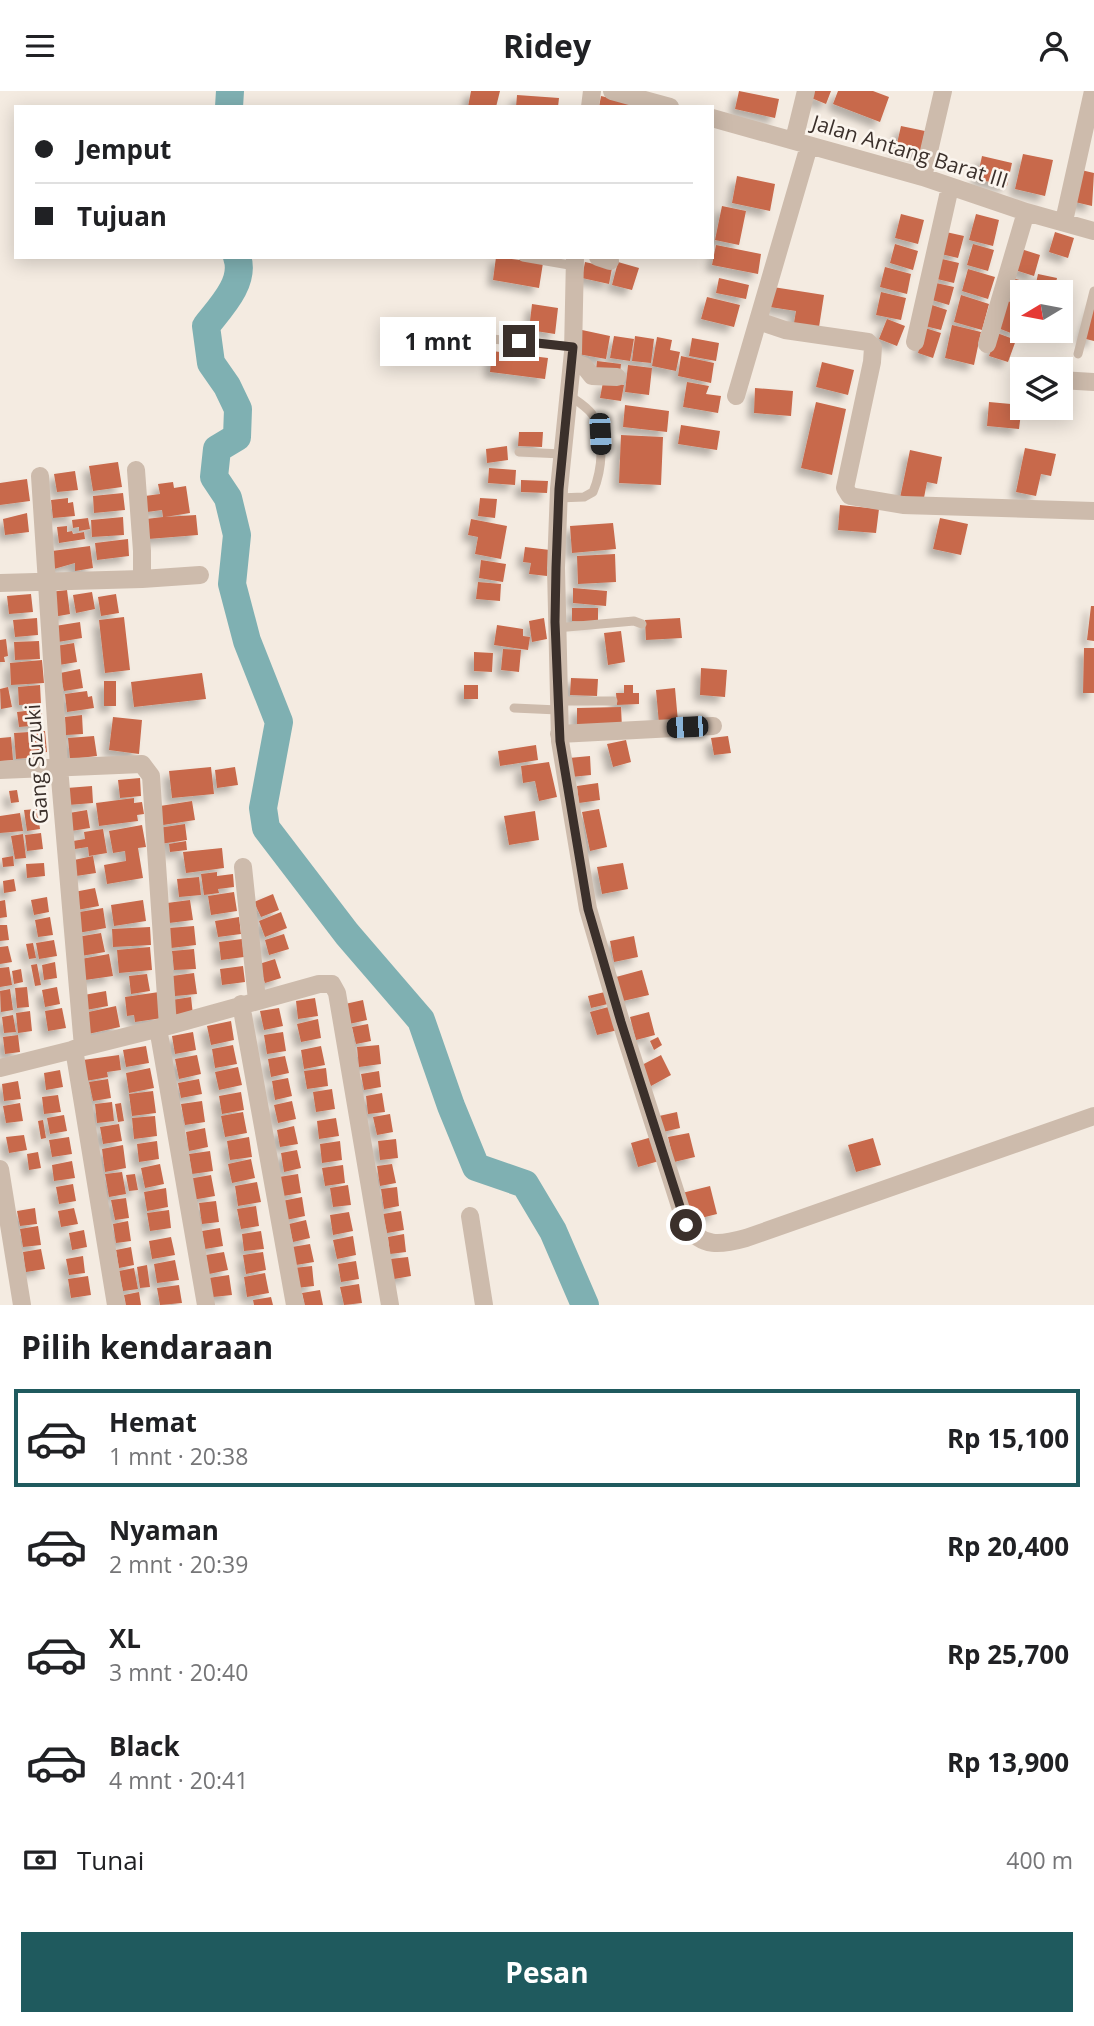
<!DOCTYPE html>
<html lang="id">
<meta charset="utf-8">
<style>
:root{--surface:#fff;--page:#f2f2f2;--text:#202124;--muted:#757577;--line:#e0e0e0;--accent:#1f5a5e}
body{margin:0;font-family:"Open Sans",sans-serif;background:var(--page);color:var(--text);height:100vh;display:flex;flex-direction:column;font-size:26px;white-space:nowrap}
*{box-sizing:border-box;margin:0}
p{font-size:23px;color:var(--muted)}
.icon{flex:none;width:38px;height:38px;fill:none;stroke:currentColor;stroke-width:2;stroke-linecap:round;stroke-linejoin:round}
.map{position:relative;height:1214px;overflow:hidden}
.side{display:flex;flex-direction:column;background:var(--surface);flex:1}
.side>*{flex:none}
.hud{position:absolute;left:14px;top:14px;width:700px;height:154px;border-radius:0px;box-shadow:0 4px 18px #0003;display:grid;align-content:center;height:154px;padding:0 21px;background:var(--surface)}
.needle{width:46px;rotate:260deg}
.controls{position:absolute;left:1010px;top:189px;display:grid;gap:14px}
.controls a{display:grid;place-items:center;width:63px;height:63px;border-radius:0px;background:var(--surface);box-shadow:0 4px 18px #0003;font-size:35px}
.end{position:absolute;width:32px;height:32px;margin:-16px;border:9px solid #3b302b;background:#fff;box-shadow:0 0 0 4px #fff}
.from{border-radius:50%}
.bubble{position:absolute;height:49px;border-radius:0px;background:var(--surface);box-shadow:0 4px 18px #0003;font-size:23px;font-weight:700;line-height:49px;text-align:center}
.car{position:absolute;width:21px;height:42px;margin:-21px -10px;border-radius:9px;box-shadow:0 0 5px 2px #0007;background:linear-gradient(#222 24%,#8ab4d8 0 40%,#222 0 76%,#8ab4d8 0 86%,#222 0)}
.hud b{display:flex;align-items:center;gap:24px;height:66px;font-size:26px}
.hud b+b{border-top:2px solid var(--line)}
.hud i{width:18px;height:18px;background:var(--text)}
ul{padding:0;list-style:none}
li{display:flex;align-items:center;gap:21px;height:98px;margin:0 14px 10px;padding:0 7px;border:4px solid transparent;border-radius:0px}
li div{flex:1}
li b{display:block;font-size:26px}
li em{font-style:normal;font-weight:700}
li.active{border-color:var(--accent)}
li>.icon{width:63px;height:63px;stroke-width:1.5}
h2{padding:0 21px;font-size:32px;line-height:84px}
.pay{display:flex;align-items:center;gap:18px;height:77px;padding:0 21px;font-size:26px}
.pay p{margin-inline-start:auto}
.button{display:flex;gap:14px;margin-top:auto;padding:14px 21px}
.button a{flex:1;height:80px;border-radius:0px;background:var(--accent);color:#fff;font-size:28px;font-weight:700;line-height:80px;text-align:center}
header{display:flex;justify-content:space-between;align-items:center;height:91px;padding:0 21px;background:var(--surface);font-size:32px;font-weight:700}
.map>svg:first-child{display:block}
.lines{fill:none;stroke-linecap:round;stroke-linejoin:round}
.river{stroke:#7fb0b2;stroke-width:28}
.building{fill:#c8694b;filter:url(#shadow)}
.lane{stroke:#cdbbac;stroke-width:9}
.street{stroke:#cdbbac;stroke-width:18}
.route{stroke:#3b302b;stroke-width:9}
.labels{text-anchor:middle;stroke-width:5;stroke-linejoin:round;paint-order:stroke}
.street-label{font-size:21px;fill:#3b302b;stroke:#fbf5ee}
</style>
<header><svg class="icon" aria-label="menu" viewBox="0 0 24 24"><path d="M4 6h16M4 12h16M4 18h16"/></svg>Ridey<svg class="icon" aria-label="person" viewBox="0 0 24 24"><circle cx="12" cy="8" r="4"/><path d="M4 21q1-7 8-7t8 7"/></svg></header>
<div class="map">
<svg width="1094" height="1214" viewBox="0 0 1094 1214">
<defs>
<filter id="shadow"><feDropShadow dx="-6" dy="6" stdDeviation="3.5" flood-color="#0004"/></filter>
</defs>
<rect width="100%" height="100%" fill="#f4ebe1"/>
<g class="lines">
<path class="river" d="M229,16l1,-16
M237,166c9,25 -17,51 -31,69l5,37 16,23 11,23 -1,28 -20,12 -3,28 14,21 9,37 -5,49 15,57 32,81 -16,86 3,20 81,106 74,86 30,86 25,61 49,17 28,47 32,74"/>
</g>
<path class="building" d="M471,0h29l-4,16h-28z
M739,0l40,8 -4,19 -40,-9z
M812,0h19l-5,13 -17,-7z
M838,0h35l16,6 -9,25 -47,-18z
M517,4l42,3 -1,9h-42z
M601,5l30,7 -1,4h-31z
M901,35l24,5 -5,23 -24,-6z
M1023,63l30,6 -8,36 -30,-7z
M982,65l30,7 -5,23 -30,-7z
M1081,79l13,3 -2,33 -17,-4z
M737,85l38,8 -5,27 -38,-8z
M722,115l24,5 -7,34 -24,-5z
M901,123l23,6 -6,24 -23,-6z
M976,123l23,6 -6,26 -24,-6z
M946,141l18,4 -6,22 -17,-4z
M1055,141l19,6 -6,20 -19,-6z
M895,153l23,7 -5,19 -23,-7z
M973,153l21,6 -6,21 -21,-6z
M716,154l45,9 -3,20 -46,-9z
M1021,158l19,6 -6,21 -19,-6z
M496,166l47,6 -4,25 -46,-8z
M942,168l17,4 -5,20 -17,-4z
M585,171l27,6 -3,16 -27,-6z
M618,171l21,6 -7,22 -20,-5z
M885,176l26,7 -4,20 -27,-7z
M968,178l27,8 -7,22 -26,-8z
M1038,183l19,4 -3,14h-20z
M719,187l30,7 -3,14 -30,-6z
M1012,187l19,5 -3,9h-6v8l-15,-5z
M936,192l18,4 -5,18 -17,-5z
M773,196l51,8 -5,32 -25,-4 2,-12 -26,-4z
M881,201l25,6 -5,22 -25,-5z
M961,204l28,9 -7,26 -28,-8z
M707,206l33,8 -6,22 -33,-8z
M1094,207v43l-12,-3z
M1008,210l14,6v12l-6,16 -18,-7z
M532,213l26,4 -3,26 -26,-4z
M932,214l15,5 -6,20 -16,-4z
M887,228l18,7 -8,20 -18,-7z
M952,234l29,7 -7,33 -29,-7z
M925,237l16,5 -8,25 -15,-5z
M582,239l28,6 -4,23 -28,-5z
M997,242l19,7 -8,22 -19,-6z
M614,245l20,3 -4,22 -20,-3z
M635,245l19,3 -3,24 -19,-2z
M657,246l15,3 -2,10 10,2 -4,19 -24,-5z
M692,247l27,5 -3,18 -27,-5z
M492,260l56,7 -3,21 -55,-7z
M681,265l33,7 -3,20 -33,-7z
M597,270l24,3 -1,10 -24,-3z
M822,271l32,8 -6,25 -32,-8z
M628,274l24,3 -3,27 -24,-3z
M603,291l21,3 -3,16 -21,-3z
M687,291l22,4 -3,8 15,2 -3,17 -35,-6z
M755,297l38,3 -2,25 -37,-3z
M816,311l30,7 -14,66 -31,-7z
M989,311l33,3 -3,24 -32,-3z
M625,314l44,6 -2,21 -44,-5z
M681,334l39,6 -3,19 -39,-6z
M519,341h24l-1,15 -24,-1z
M621,344l42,2 -2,48 -42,-2z
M507,355l1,14 -21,3 -1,-14z
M1025,357l31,6 -5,22 -10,-2 -5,22 -20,-4z
M910,359l32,7 -5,27 -10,-2 -4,21 -23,-5z
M118,371l4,25 -29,4 -4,-25z
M489,377l27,2 -1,15 -27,-2z
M75,380l3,19 -21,2 -3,-18z
M27,388l3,22 -30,4v-22z
M521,389l27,1 -1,12 -26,-1z
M173,391l1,6 12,-2 4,27 -25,4 31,-2 2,20 -50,4 -2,-20 17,-2 -1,-7 -15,2 -2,-16 15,-2 -2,-10z
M123,402l2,17 -31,3 -1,-17z
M68,407v5l5,-1 2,14 -22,2 -2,-18z
M480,407l17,1 -2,19 -17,-2z
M840,414l39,4 -3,24 -38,-3z
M27,422l2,19 -24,3 -2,-16z
M123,426l1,18 -32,2 -1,-17z
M88,427l2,11 -11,2v-4l-6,1 -1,-8z
M940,427l28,6 -7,31 -28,-6z
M471,428l36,7 -6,33 -26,-5 3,-17 -10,-2z
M613,432l3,26 -44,4 -2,-27z
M67,435v6l5,-1 1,3 11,-2 1,7 -26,4 -2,-16z
M128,448l1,17 -32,4 -2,-17z
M90,455l3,22 -18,3v-8l-21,6 -2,-18z
M525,456l25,3 -3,26 -18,-2 2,-11 -8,-1z
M615,463l1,28 -38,2 -1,-28z
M481,469l25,4 -3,18 -24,-4z
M478,491l23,2 -1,17 -24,-2z
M573,497l34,3 -1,15 -33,-3z
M67,499l3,24 -17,3 -4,-25z
M92,501l3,17 -19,4 -3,-18z
M31,503l2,18 -24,2 -2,-18z
M116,503l3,19 -18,3 -3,-19z
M1091,515h3v35l-7,-1z
M572,517h26v14l-26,-1z
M124,526l6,53 -25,3 -6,-53z
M37,527l1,17 -23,2 -2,-17z
M544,527l3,21 -15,3 -3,-21z
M680,527l2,20 -36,2 -1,-20z
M80,531l2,16 -24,4 -3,-16z
M497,534l26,4v7l7,1 -2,13 -34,-5z
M621,540l4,31 -17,3 -4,-32z
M6,548l2,17 -4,1 1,5h-5v-22z
M39,550l1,18 -25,1 -1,-18z
M74,552l3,19 -18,3 -3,-19z
M1084,557h10v45h-11z
M503,558l18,1 -2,22 -18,-2z
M474,561l19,1 -1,19 -18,-1z
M42,569l2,23 -33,2 -1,-22z
M701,577l26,2 -2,27 -25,-2z
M80,578l3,19 -19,3 -4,-18z
M202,582l4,26 -72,8 -3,-25z
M571,587l27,1 -1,17 -27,-1z
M104,590h12v25h-12z
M40,594l1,19 -22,1 -1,-18z
M464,594h14v14h-14z
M624,594h9v8h6v11l-22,1 -1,-12h8z
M8,596l4,20 -11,2 -1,-20z
M675,597l3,34 -19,2 -3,-34z
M87,600l1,6 4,-1 2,12 -27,4 -2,-18z
M621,616l1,21 -45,1v-21z
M41,618l2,16 -24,2 -2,-15z
M82,624l1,19 -17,1 -1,-18z
M113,626l29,3 -3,34 -30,-4z
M45,640l2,21 -10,1v4l-21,2 -2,-26z
M94,645l3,20 -27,3 -2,-21z
M728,645l3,17 -17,2 -3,-17z
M11,646l2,23 -13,1v-23z
M626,649l5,22 -18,5 -6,-23z
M536,654l2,15 -38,6 -2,-15z
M590,665l1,19 -20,2 -2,-19z
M549,671l8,35 -18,4 -4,-20 -12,2 -2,-17z
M211,676l3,27 -42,4 -3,-27z
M235,676l3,18 -21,3 -2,-18z
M140,687l1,18 -21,2 -2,-18z
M598,692l2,17 -21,3 -2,-17z
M92,695l1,17 -25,2 -1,-17z
M17,699l2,12 -8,1 -2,-12z
M134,707v5l8,-1 2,12 -7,1 1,6 -39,5 -3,-23z
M192,710l3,19 -32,5 -3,-19z
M37,718l3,20 -13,2 -3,-21z
M599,718l8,38 -17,4 -8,-39z
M87,719l3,18 -19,3 -2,-18z
M535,720l4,29 -30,5 -5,-29z
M20,722l3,18 -23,2v-17z
M185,733l2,16 -27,4 -2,-16z
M142,734l4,22 -8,1 5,30 -36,6 -3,-19 22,-4 -1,-10 -12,2 -4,-22z
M103,738l4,24 -18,3 -1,-9 -13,2 -2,-8 12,-2 -1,-7z
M41,742l2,16 -16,2 -2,-16z
M23,743l3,24 -11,1 -4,-23z
M186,750l1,9 -17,2 -1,-8z
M222,757l2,20 -38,5 -3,-21z
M13,765l1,10 -11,1 -1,-9z
M93,765l3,17 -20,3 -2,-16z
M44,772l1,13 -18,2 -1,-14z
M623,772l5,26 -26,5 -5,-27z
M217,781v4l16,-2 1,13 -16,2 1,4 -15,2 -3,-21z
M199,786l2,18 -22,2 -2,-18z
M14,788l2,12 -12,2 -1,-12z
M95,797l4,18 -22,4 -3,-18z
M234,801l3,19 -26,4 -3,-19z
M273,803l6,16 -18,7 -7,-15z
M47,806l2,15 -15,3 -3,-15z
M5,809l2,17 -7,1v-17z
M143,809l3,21 -32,5 -3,-21z
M190,809l3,20 -24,3 -2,-20z
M103,817l3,20 -28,5 -4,-20z
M281,821l6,16 -22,9 -6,-16z
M50,826l3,18 -15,2 -3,-17z
M239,826l2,17 -23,3 -3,-16z
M0,834h7l2,15 -9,1z
M194,835l2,19 -25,3 -2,-20z
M150,836l1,18 -38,2 -1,-18z
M101,842l4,19 -24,4 -4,-19z
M284,843l5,15 -20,6 -4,-15z
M634,845l4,21 -24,5 -4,-21z
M242,848l2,18 -23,3 -2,-18z
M54,849l3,16 -18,3 -3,-16z
M33,852l3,15 -7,1 -3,-15z
M8,855l4,16 -12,2v-17z
M150,856l2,23 -33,3 -2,-23z
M194,858l2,20 -22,1 -2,-19z
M109,863l4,22 -28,4 -4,-21z
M275,868l6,19 -16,5 -6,-19z
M55,871l2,16 -13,2 -2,-15z
M37,873l4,21 -6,1 -4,-21z
M243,875l2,16 -23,3 -2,-16z
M9,876l3,18 -12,2v-19z
M21,878l2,13 -9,2 -2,-13z
M642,879l7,25 -26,6 -7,-24z
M194,882l3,21 -22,2 -3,-20z
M147,883l3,17 -19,3 -2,-18z
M27,896l2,20 -12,1 -2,-20z
M57,896l3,17 -15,3 -3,-17z
M10,898l3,21 -12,2 -1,-21z
M106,900l2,15 -22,4 -2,-15z
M609,900l3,12 -21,5 -3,-12z
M159,901l3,26 -27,4 -1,-7 -7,1 -2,-19z
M191,906l2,18 -18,3 -3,-18z
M315,907l3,18 -20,3 -2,-18z
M363,909l4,20 -18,4 -4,-20z
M116,915l4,21 -32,7 -4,-21z
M612,915l6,24 -21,5 -7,-23z
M62,917l4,20 -18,3 -3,-20z
M279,917l4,18 -19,4 -4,-19z
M30,920l2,20 -14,2 -2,-20z
M649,921l6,23 -19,5 -6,-23z
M13,924l3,17 -12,1 -2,-16z
M318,928l3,19 -20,4 -4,-18z
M231,930l3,19 -23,5 -4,-19z
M368,933l3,17 -15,3 -4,-17z
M193,941l3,18 -21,4 -3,-18z
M283,941l3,19 -19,3 -3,-19z
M18,944l2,17 -15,2 -2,-17z
M658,946l4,8 -8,5 -4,-9z
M233,954l4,19 -22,4 -3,-19z
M379,954l2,19 -22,3 -2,-20z
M146,955l3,17 -23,4 -3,-17z
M321,955l4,19 -21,4 -3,-19z
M119,964l2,15 -14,2 1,5 -22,4 -3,-21z
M197,964l4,19 -22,5 -4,-20z
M661,964l10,20 -20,11 -11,-20z
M285,965l4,17 -18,4 -3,-18z
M238,976l4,18 -23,5 -4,-18z
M150,977l4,20 -25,5 -3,-20z
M326,977l2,18 -21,3 -3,-18z
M60,979l3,17 -17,3 -2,-17z
M379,980l2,16 -17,3 -3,-16z
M288,987l4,18 -17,4 -3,-19z
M108,988l3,19 -18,3 -4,-19z
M199,988l3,15 -21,4 -3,-15z
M18,990l3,18 -17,2 -2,-17z
M332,998l3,20 -19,3 -3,-20z
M153,1000l3,22 -24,3 -3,-22z
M241,1001l3,18 -22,4 -3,-18z
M382,1002l3,19 -17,2 -2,-18z
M58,1004l3,17 -17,2 -2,-17z
M202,1010l3,21 -20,3 -4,-21z
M292,1010l4,18 -18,4 -4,-18z
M112,1011l2,19 -17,2 -2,-19z
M20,1012l3,18 -17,2 -3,-17z
M121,1012l3,18 -6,1 -3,-18z
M243,1021l4,21 -22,4 -4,-21z
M677,1021l3,16 -17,4 -4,-16z
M390,1023l3,18 -16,3 -4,-18z
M64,1024l3,16 -17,3 -3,-16z
M155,1025l2,20 -23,3 -2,-21z
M336,1027l3,18 -20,3 -2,-18z
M43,1029l3,18 -5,1 -3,-18z
M119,1033l3,17 -19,3 -3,-17z
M294,1035l4,18 -18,3 -3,-17z
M205,1037l3,19 -19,4 -3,-19z
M689,1042l6,24 -21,5 -6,-25z
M24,1044l3,15 -18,3 -3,-16z
M69,1046l3,17 -20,3 -3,-17z
M249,1046l3,20 -22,3 -3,-19z
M652,1046l7,24 -21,6 -7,-24z
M873,1047l8,27 -25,7 -8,-27z
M396,1048l2,19 -18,2 -2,-19z
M157,1050l2,18 -20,3 -2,-18z
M340,1050l2,19 -20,3 -2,-19z
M123,1054l3,23 -21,4 -3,-23z
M297,1059l4,18 -17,4 -3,-19z
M210,1060l3,20 -21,3 -3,-20z
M38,1061l3,16 -12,2 -2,-16z
M251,1068l4,19 -23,5 -4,-19z
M72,1070l3,17 -21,3 -2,-16z
M160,1073l4,20 -19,4 -4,-20z
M392,1073l4,19 -16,3 -3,-20z
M343,1074l2,18 -20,3 -3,-18z
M122,1081l4,22 -17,3 -4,-23z
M135,1083l3,16 -9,1 -3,-16z
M298,1083l3,19 -18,3 -4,-19z
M211,1084l4,21 -23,4 -4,-21z
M257,1091l4,20 -23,4 -3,-20z
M73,1093l3,17 -17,3 -3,-17z
M348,1094l3,20 -18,2 -3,-19z
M710,1095l7,28 -28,7 -7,-28z
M397,1096l2,19 -15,3 -3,-20z
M166,1097l2,19 -21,4 -3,-19z
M302,1106l3,19 -19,4 -4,-19z
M126,1107l3,20 -14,2 -4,-20z
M216,1110l3,21 -17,2 -3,-21z
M256,1115l3,20 -18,3 -4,-20z
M35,1117l2,16 -17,2 -3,-15z
M74,1117l4,16 -17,3 -3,-16z
M169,1119l2,18 -21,3 -3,-18z
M401,1120l3,19 -17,3 -4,-19z
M349,1121l4,19 -20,4 -3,-20z
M306,1129l4,18 -17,4 -4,-18z
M128,1130l3,20 -15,2 -3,-19z
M38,1135l3,19 -18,2 -3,-18z
M220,1137l3,18 -18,3 -3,-18z
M84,1139l3,17 -15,3 -3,-17z
M261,1140l3,18 -20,2 -2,-17z
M404,1143l2,18 -16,2 -2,-17z
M353,1145l3,19 -19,4 -4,-19z
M171,1146l4,18 -23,4 -3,-18z
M310,1153l4,18 -18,3 -4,-18z
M131,1156l3,18 -15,3 -3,-18z
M41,1158l4,20 -19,3 -3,-20z
M224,1161l4,18 -19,4 -3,-19z
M263,1161l3,18 -20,4 -3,-19z
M83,1165l2,17 -16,2 -3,-16z
M408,1166l3,19 -17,3 -4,-20z
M175,1169l4,20 -22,3 -3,-19z
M356,1170l3,18 -18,3 -3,-18z
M147,1174l3,22 -10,1 -3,-21z
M312,1175l2,20 -18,2 -2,-20z
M134,1177l4,21 -15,2 -4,-20z
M265,1182l4,20 -22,4 -3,-20z
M229,1184l3,20 -19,2 -4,-19z
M88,1185l3,19 -20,3 -3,-19z
M359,1193l3,19 -18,2 -4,-18z
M179,1194l3,18 -22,2 -3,-17z
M320,1199l3,15h-18l-3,-12z
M139,1201l2,13h-15l-2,-10z
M271,1206l2,8h-19l-1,-5z"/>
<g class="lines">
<path class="lane" d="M523,166l52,9
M492,248l81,8
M1078,263l16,-63
M519,361l43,2
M558,407l26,-1 9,-5c9,-21 13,-58 -1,-78 -6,-8 -15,-13 -22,-18
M556,537l78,-7 8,3
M558,610h55
M514,617l44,2"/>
<path class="street" d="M612,0l58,16
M590,16l2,-16
M712,27l211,59 103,35 68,19
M794,49l12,-49
M923,86l20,-86
M1064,130l29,-130
M575,166l-2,95 -14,137 -3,79 4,173 28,168 33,113 65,203c16,23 35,20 60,13l348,-122
M598,166l12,4
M758,230l27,9 83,12 5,5 -1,15 -27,126 5,8 53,9 191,6
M915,251l35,-155
M987,253l39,-132
M572,271l12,4 8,10 25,1
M1060,289l34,2
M736,305l73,-250
M40,385l19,291 24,280
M142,488l58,-4
M0,492l142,-4v-28l-6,-81
M559,643l154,-8
M0,679l142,-6 9,12 17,250
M243,776l14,133
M241,913l54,301
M158,937l48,277
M74,958l42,256
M0,977l168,-42 151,-42h13l5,9 53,312
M0,1078l22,136
M470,1125l14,89"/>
</g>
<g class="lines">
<path class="route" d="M519,250l54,6 -14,142 -3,79 -1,54 5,119 28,168 33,113 65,203"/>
</g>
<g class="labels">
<g class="street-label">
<text transform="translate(910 61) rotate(17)" y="7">Jalan Antang Barat III</text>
<text transform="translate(37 673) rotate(-94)" y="7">Gang Suzuki</text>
</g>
</g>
</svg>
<div class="controls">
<a><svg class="needle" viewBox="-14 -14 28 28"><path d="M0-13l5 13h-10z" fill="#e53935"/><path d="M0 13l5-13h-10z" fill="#757577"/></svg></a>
<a><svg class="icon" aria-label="layers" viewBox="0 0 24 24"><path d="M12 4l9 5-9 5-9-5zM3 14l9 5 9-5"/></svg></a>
</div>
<i class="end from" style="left:686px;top:1134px"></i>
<i class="end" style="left:519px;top:250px"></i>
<div class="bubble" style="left:380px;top:226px;width:116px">1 mnt</div>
<i class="car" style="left:600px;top:343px;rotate:177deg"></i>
<i class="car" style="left:687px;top:636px;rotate:267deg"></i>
<div class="hud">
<b><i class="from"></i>Jemput</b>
<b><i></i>Tujuan</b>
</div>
</div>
<section class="side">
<h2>Pilih kendaraan</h2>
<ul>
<li class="active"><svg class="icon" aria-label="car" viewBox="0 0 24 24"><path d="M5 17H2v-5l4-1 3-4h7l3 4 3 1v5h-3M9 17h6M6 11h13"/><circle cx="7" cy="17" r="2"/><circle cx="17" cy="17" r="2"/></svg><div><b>Hemat</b><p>1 mnt · 20:38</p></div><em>Rp 15,100</em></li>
<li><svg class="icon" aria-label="car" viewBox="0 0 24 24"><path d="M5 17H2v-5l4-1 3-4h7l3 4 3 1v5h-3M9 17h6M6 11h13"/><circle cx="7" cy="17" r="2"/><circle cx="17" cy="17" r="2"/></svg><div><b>Nyaman</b><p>2 mnt · 20:39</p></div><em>Rp 20,400</em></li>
<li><svg class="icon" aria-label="car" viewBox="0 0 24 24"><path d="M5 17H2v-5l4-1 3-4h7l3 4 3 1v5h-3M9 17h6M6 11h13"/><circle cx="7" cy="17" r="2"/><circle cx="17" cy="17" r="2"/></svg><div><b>XL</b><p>3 mnt · 20:40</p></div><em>Rp 25,700</em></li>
<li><svg class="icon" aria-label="car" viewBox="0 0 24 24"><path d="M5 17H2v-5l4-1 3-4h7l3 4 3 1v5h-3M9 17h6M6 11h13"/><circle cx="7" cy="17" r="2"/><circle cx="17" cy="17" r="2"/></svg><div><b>Black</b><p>4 mnt · 20:41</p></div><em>Rp 13,900</em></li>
</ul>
<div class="pay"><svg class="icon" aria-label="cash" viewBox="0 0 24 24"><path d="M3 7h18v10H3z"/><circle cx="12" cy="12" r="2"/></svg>Tunai<p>400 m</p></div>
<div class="button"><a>Pesan</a></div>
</section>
